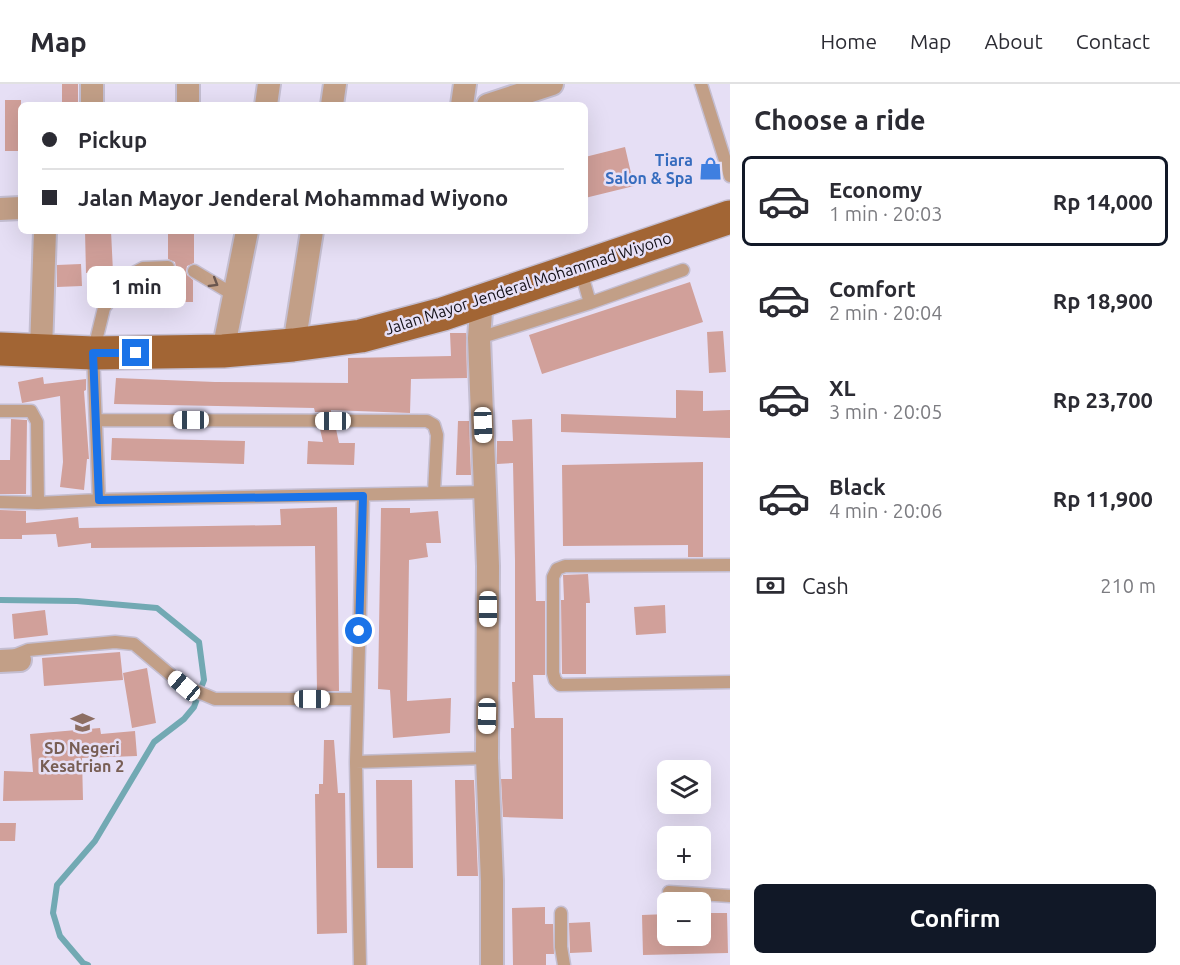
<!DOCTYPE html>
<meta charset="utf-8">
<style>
:root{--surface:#fff;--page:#f7f7f7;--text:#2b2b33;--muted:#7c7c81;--line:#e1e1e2;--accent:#111827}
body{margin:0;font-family:Ubuntu,sans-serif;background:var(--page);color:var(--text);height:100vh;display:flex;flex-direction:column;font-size:22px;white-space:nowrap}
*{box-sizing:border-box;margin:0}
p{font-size:20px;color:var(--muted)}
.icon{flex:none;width:33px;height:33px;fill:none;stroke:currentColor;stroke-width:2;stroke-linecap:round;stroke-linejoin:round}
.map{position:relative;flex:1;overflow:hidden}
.panel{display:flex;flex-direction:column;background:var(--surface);width:450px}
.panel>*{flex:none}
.banner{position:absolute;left:18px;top:18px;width:570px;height:132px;border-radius:9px;box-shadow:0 6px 24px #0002;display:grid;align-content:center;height:132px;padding:0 24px;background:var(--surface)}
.fabs{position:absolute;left:657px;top:676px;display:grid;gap:12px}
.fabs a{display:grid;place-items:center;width:54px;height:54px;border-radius:9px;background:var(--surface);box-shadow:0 6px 24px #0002;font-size:30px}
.end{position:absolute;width:27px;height:27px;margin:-14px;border:8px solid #1a73e8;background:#fff;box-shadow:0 0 0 3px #fff}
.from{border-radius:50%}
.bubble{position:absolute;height:42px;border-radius:9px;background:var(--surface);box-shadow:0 6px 24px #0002;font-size:20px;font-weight:700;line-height:42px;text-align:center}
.car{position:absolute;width:18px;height:36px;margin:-18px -9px;border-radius:8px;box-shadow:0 0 4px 2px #0007;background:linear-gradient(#fff 24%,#345 0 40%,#fff 0 76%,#345 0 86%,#fff 0)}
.banner b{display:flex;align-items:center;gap:21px;height:57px;font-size:22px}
.banner b+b{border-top:2px solid var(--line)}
.banner i{width:15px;height:15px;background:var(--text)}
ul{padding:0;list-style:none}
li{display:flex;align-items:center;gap:18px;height:90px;margin:0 12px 9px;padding:0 12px;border:3px solid transparent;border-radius:9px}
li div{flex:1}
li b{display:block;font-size:22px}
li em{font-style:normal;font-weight:700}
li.selected{border-color:var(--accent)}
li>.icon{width:54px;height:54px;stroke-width:1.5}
h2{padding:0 24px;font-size:27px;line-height:72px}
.pay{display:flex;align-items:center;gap:15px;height:66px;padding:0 24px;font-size:22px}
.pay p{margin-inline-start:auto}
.primary-button{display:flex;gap:12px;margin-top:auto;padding:12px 24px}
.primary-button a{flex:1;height:69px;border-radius:9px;background:var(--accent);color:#fff;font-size:24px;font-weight:700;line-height:69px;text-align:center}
header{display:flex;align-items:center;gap:36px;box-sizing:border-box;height:84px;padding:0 30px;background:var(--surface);border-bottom:2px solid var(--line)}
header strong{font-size:28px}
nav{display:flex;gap:33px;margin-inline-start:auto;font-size:21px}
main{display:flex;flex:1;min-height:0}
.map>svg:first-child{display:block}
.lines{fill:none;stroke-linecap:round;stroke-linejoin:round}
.stream{stroke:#72a9b3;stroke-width:6}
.building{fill:#d1a09a}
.service-casing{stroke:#c4bed1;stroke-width:15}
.minor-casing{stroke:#c4bed1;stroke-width:26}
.primary-casing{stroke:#c4bed1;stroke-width:36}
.service{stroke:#c29f87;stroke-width:12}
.minor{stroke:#c29f87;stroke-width:22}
.primary{stroke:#a26534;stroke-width:33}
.oneway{stroke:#6a564e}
.route{stroke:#1a73e8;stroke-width:8}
.labels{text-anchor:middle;stroke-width:5;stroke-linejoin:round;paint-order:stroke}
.shop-label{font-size:16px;font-weight:bold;fill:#366cbe;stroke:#e6dff5;text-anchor:end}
.street-label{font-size:16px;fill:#110e15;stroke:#e6dff5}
.education-label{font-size:16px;font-weight:bold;fill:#785e54;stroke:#e6dff5}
</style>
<header>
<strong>Map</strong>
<nav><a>Home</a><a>Map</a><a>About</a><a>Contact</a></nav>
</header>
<main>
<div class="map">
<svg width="730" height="881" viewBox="0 0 730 881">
<rect width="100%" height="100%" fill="#e6dff5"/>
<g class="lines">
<path class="stream" d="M0,516l77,1 80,7 42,34 5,38 -10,27 -10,12 -30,23 -59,99 -38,44 -4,28 7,23 23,27 5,2"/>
</g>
<path class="building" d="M62,0h16v21h-16z
M5,16h16v51h-16z
M625,63l9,39 -49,12v-41z
M85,147h26l2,41 -27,1z
M168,147h26v32l-7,3 -1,5 1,4 6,5v22h-25v-27l5,-1 3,-7 -1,-5 -7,-3z
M81,180l1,22 -25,1v-22z
M690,198l13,40 -161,52 -13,-39z
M723,247l3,41 -17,1 -2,-41z
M450,249h16l1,45 -56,1 -1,34 -79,-3v2h-16l-1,-4 -200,-4 2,-26 99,4 133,1v-25l103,-2z
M43,293l1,7 42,-5v11l-2,1 5,68h-2l-3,31 -24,-3 3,-25 -3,-66 -38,7 -4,-21z
M676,306l27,1v20l27,-1v28l-169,-6v-18l115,4z
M11,335l16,1 -1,74h-26v-34h10z
M532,335l4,182h9v74h-12l2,43h28v101l-60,-2 -2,-38h11l-1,-51h3l-2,-46h3v-122l-2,-97 -16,1v-23h16l-1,-21z
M458,337h11l2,54h-15z
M320,345h16l3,14h16l-1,22 -47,-1 1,-23 15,1z
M112,354l133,3 -1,23 -133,-4z
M703,378v95h-15v-12l-125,1 -1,-81z
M337,423l2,184h-22l-2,-145 -224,2v-5l-33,4 -2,-13 -34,1v4h-22v-29l26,1v12l52,-6 1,11 202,-3 -1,-16z
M381,424h29v5l28,-2 3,32h-15l2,14 -19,3 -2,141 44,-3 -1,35 -57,5 -3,-48 -12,-1z
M588,490l2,29h-4v71h-24l-1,-74h3l-1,-25z
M665,521l1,28 -30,2 -2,-28z
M45,526l3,25 -34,4 -2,-25z
M120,568l3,28 -79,6 -2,-28z
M147,584l9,55 -24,5 -9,-55z
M100,644l1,6 34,-3 2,25 -55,2 1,42 -80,1 1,-30 29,1 -3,-38z
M324,656h10l4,53h7l2,140 -30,1 -2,-140h4v-10h4z
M376,696h36l1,88h-36z
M455,696h19l4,96h-21z
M0,739h16l-1,18h-15z
M545,823v17h8l1,30h-8v11h-33l-1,-57z
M700,829h27l1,40 -85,2 -1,-40 26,-1v22h32z
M590,838l2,30 -22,1 -1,-30z"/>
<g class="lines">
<defs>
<path id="service" d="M701,0l29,92
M168,183l-25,1 -15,8 -24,32 -11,45 6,147 386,-8
M194,187l40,24
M590,219l93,-33
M479,254l111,-35 -10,-35
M0,327h31l6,11 1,81
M97,336l330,1 7,4 3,10 -3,57
M0,418l38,1 61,-3
M730,481l-165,1 -8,3 -4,8v96l2,7 5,5 170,-3
M13,572l15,-6 87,-8 19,2 50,42 31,13h142
M356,678l131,-4
M669,808l61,4
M561,829v34l3,18
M360,881l-4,-203 7,-266"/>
<path id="minor" d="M92,21v-21
M188,21v-21
M266,21l3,-21
M332,21l3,-21
M462,21l3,-21
M488,21l64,-21
M0,125l21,-1
M482,215l-3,39 9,228 -1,192 5,123v84
M294,261l18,-114
M41,266l4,-119
M223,267l24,-120
M0,577l20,-1"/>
<path id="primary" d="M0,265l93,4 130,-2 70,-6 68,-9 82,-22 287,-97"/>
</defs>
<use href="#service" class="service-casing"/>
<use href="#minor" class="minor-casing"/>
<use href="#primary" class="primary-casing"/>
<use href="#service" class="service"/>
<use href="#minor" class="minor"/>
<use href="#primary" class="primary"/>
</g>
<defs><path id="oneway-chevron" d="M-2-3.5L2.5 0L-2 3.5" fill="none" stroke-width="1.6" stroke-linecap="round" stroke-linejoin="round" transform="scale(1.5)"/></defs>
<use class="oneway" href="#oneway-chevron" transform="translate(214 199) rotate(31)"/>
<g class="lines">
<path class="route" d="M136,269h-43l6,147 264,-4 -4,135"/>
</g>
<defs>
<symbol id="shop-bare" viewBox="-9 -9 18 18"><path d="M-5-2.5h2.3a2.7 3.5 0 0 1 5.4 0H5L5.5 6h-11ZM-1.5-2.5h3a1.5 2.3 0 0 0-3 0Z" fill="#3f7fe0" stroke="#e6dff5" stroke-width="2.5" paint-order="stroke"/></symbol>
<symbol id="school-bare" viewBox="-9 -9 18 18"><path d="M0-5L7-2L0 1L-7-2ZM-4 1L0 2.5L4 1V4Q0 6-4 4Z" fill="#8d6e63" stroke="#e6dff5" stroke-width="2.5" paint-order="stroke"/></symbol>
</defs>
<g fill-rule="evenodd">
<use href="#shop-bare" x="694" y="68" width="33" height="33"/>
<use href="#school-bare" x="66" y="622" width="33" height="33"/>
</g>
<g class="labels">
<g class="shop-label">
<text x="693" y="82">Tiara<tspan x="693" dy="18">Salon &amp; Spa</tspan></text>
</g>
<g class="street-label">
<text transform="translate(528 199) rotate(-18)" y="6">Jalan Mayor Jenderal Mohammad Wiyono</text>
</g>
<g class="education-label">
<text x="82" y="670">SD Negeri<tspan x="82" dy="18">Kesatrian 2</tspan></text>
</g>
</g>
</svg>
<div class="fabs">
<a><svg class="icon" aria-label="layers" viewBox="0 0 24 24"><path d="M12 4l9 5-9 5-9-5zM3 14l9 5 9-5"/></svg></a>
<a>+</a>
<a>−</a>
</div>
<i class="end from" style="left:359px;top:547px"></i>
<i class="end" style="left:136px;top:269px"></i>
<div class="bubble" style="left:87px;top:182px;width:99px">1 min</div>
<i class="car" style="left:191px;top:336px;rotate:270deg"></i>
<i class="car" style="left:333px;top:337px;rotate:270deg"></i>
<i class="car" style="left:483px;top:341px;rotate:178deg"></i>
<i class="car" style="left:488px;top:525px;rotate:180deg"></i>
<i class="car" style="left:184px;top:602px;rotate:310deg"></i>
<i class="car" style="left:312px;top:615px;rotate:90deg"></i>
<i class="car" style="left:487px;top:632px;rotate:181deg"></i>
<div class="banner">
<b><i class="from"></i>Pickup</b>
<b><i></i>Jalan Mayor Jenderal Mohammad Wiyono</b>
</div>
</div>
<section class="panel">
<h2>Choose a ride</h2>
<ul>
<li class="selected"><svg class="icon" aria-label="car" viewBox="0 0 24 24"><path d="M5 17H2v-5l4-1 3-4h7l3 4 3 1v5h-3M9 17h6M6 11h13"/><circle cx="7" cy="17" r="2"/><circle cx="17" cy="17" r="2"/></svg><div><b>Economy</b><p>1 min · 20:03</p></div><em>Rp 14,000</em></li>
<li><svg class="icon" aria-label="car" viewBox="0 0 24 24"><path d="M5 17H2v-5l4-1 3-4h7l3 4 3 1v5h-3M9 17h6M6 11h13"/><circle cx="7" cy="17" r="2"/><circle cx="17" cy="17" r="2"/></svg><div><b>Comfort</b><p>2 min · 20:04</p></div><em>Rp 18,900</em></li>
<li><svg class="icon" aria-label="car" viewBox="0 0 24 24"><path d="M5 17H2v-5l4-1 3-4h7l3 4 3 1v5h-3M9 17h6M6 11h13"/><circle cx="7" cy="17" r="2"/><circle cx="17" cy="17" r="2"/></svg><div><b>XL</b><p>3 min · 20:05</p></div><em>Rp 23,700</em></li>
<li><svg class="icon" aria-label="car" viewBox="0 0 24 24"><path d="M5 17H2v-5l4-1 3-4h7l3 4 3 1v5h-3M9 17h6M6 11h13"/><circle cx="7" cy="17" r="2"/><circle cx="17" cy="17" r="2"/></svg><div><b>Black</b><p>4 min · 20:06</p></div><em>Rp 11,900</em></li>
</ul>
<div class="pay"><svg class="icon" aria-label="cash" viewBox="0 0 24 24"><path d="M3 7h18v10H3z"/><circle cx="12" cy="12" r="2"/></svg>Cash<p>210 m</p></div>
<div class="primary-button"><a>Confirm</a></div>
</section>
</main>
